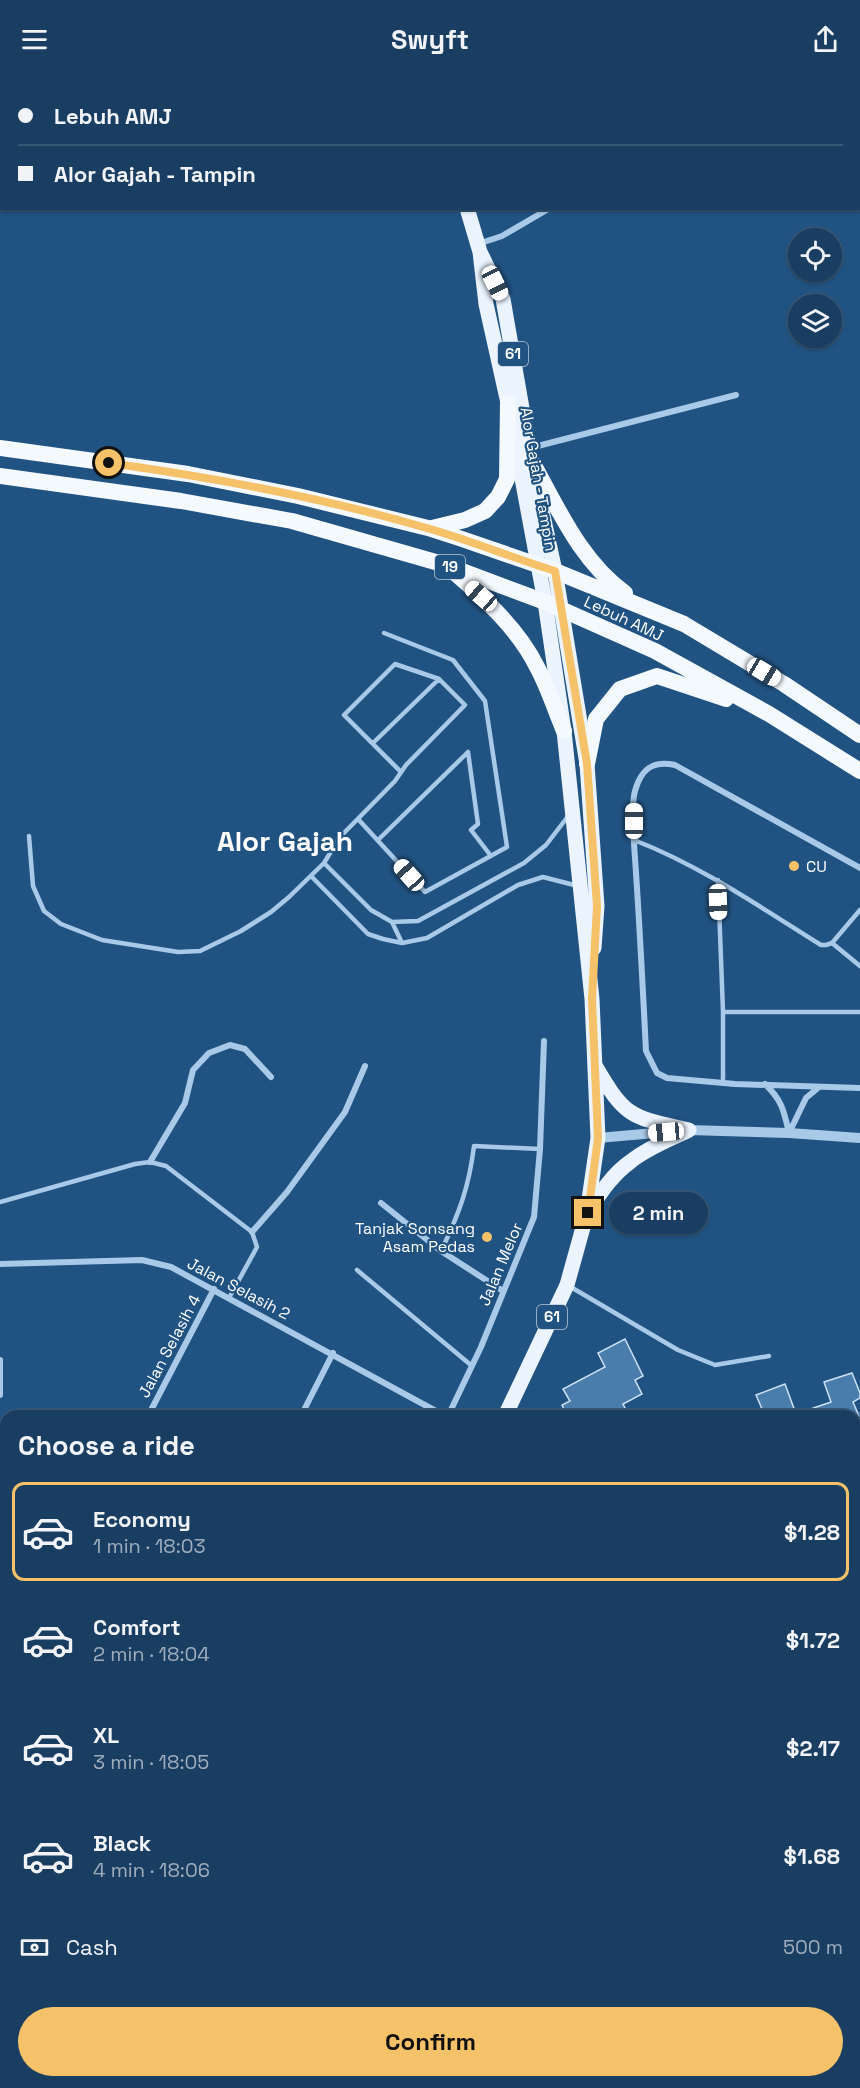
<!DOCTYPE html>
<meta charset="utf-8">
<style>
:root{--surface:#193e62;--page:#26496b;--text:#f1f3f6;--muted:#9faebe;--line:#375777;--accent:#f5c269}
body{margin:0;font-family:"Space Grotesk",sans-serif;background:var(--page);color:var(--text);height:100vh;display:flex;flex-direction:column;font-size:22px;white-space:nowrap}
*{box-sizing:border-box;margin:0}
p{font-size:20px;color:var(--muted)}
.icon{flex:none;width:33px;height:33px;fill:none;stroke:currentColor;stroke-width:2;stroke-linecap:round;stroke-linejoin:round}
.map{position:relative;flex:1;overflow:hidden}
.drawer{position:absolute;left:0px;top:1332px;width:861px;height:678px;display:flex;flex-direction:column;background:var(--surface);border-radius:18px 18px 0 0;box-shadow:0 2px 4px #0004,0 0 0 2px var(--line)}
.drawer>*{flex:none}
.top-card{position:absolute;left:0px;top:0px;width:861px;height:132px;box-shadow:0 2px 4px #0004,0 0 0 2px var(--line);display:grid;align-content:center;height:132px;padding:0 18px;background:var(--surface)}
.controls{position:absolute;left:788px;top:150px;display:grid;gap:12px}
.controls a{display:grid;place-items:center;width:54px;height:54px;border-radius:50%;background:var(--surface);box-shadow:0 2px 4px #0004,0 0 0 2px var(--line);font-size:30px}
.end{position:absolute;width:27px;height:27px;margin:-14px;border:8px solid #f5c269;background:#111;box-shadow:0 0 0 3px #111}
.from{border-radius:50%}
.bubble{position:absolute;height:42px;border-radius:21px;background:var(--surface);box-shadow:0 2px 4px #0004,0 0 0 2px var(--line);font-size:20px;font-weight:600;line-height:42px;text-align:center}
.car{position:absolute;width:18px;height:36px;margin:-18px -9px;border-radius:8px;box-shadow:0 0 4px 2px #0007;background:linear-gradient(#fff 24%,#345 0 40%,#fff 0 76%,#345 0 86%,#fff 0)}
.top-card b{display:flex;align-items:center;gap:21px;height:57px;font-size:22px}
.top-card b+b{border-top:2px solid var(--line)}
.top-card i{width:15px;height:15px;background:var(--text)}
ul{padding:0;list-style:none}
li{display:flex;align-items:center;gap:18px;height:99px;margin:0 12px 9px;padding:0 6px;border:3px solid transparent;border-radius:12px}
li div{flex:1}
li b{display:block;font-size:22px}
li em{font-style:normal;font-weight:600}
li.current{border-color:var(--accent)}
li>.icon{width:54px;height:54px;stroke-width:1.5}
h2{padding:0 18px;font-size:27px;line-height:72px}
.pay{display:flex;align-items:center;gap:15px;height:66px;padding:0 18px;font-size:22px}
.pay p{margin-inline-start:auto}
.button{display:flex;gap:12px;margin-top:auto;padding:12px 18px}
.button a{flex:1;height:69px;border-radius:36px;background:var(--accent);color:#111;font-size:24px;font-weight:600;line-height:69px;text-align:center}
header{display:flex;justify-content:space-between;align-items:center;height:78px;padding:0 18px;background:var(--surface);font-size:27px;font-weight:600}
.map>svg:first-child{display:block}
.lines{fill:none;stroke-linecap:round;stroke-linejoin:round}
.stream{stroke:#9cc6e9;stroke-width:4.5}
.river{stroke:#4c7092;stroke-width:27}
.building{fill:#4a7dab;stroke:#cce2f6;stroke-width:1.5}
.service{stroke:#a8cae8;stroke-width:4.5}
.minor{stroke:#a8cae8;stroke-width:6}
.tertiary{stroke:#a8cae8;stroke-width:10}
.primary{stroke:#eaf3fe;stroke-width:15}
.trunk{stroke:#f4f9fe;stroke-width:16}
.route{stroke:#f5c269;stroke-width:8}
.poi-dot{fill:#f5c269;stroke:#215382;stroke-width:2}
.labels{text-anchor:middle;stroke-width:4.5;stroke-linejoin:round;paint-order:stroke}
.shield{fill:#215382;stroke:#bccbda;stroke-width:1.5}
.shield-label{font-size:15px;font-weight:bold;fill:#fff}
.street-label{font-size:16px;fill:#fff;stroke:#215382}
.poi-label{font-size:16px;fill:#fff;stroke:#215382;text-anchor:start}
.town-label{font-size:28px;font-weight:bold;fill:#fff;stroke:#215382}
</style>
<header><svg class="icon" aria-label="menu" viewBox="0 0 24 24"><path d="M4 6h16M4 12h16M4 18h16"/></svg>Swyft<svg class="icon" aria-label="share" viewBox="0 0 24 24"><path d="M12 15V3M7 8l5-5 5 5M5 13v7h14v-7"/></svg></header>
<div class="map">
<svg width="860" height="2010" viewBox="0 0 860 2010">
<rect width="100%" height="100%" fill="#215382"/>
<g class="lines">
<path class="stream" d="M0,1583l6,2"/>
<path class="river" d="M855,1753l5,4"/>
</g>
<path class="building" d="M625,1261l18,37 -8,4 7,14 -19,10 6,12h-62l-5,-11 8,-4 -7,-12 42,-22 -7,-14z
M852,1295l8,20v5l-7,4 6,14h-94l-9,-21 29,-11 11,30 35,-12 -7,-20z"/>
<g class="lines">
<path class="service" d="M373,665l66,-64
M468,674l10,72 -7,6 20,26
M358,741l67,73 82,-45 -22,-146 -32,-41 -69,-27
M29,758l4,50 11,25 17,13 41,16 76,12 22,-1 41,-20 30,-19 18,-15 35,-34 16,-26 55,-56 11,-16 59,-60 -26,-26 -44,-15 -51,51 57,57
M378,762l90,-88
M634,762c67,26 126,67 187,105h5l6,-2 28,-33
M324,785l47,47 21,12 26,-1 106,-58 22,-18 23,-30
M311,798l57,58 15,5 19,4 25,-5 91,-53 25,-8 35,9
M718,802l5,132v71
M392,844l10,21
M832,865l28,23
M723,934h137
M0,1124l135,-38 15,-2 16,4 86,66 5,15 -28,51
M441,1173c18,-37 28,-64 33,-105l66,3
M357,1192l115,96
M569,1208l109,64 37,15 54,-9
M49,2004h1
M66,2004v6
M312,2010l6,-6"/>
<path class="minor" d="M75,0l2,2
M478,166l24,-8 48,-28
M530,370l206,-53
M860,790l-185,-103c-22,-5 -34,4 -40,26 -5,16 0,63 1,82 4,59 7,119 10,178l11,22 10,5 68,6 125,4
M765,1006c17,16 19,27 24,49l17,-35 13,-11
M150,1084l35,-59 8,-33 16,-17 21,-8 15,4 26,28
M381,1125l60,48 62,40
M252,1154l35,-40 58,-80 20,-46
M0,1186l142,-4 29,7 274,149
M0,1282v35
M148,1338l66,-127
M301,1338l32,-63
M448,1338l33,-69 53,-130 6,-68 4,-108
M0,1492l6,3
M855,1619l5,4
M0,1674l6,2
M855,2001l5,1
M641,2007l10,-3
M469,2010l6,-6"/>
<path class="tertiary" d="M598,1060l91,-8 100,3 71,5
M383,2004l6,6"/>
<path class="primary" d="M429,0l1,2
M467,130l13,44 23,47 28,161 24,111 32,193 10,142 -3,42
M480,174l6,52 22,99 37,199 19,129 28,268 6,139 -11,75 -20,72 -62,131
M596,989c30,52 36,50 93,63
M590,1131c11,-17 23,-35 40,-47 17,-14 39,-22 59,-32
M150,2010l6,-6
M172,2010l6,-6"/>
<path class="trunk" d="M0,370l188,26 110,22 130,32 31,10 96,33 129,53 100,60 76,51
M531,382c26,46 49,101 94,133
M0,398l181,25 111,20 154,44 99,37 110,49 114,63 91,57
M432,450l33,-8 20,-9 13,-14 9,-18 1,-76
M456,496c30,26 63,56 81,93 11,20 18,43 27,64
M587,686l9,-45 24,-30 37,-13 69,23"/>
</g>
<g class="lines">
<path class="route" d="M109,385c108,15 216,35 321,66 42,12 83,29 125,42l32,193 10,142 -5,93 6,139 -10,75"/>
</g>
<g class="poi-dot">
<circle cx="794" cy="788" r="6"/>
<circle cx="487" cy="1159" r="6"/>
</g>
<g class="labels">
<g class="shield">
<rect x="498" y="264" width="30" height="24" rx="4.5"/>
<rect x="435" y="477" width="30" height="24" rx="4.5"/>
<rect x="537" y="1227" width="30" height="24" rx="4.5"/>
</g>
<g class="shield-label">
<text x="513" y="281">61</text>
<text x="450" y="494">19</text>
<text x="552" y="1244">61</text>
</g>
<g class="street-label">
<text transform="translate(539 401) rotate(80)" y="6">Alor Gajah - Tampin</text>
<text transform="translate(624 540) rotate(25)" y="6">Lebuh AMJ</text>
<text transform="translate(500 1186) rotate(-67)" y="6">Jalan Melor</text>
<text transform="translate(239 1210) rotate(28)" y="6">Jalan Selasih 2</text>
<text transform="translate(169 1268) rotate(-62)" y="6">Jalan Selasih 4</text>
</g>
<g class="poi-label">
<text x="806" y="794">CU</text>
<text x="475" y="1156" text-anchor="end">Tanjak Sonsang<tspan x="475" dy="18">Asam Pedas</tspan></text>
</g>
<g class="town-label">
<text x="285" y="773">Alor Gajah</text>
</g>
</g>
</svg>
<div class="controls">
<a><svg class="icon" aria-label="locate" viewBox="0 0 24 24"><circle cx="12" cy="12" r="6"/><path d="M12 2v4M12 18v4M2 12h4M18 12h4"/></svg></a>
<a><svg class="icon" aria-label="layers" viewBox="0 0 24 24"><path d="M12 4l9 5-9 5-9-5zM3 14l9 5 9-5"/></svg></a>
</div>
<i class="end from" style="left:109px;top:385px"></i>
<i class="end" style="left:588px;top:1135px"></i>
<div class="bubble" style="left:609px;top:1114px;width:99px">2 min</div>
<i class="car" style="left:495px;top:205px;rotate:154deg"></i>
<i class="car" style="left:481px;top:518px;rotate:311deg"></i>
<i class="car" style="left:764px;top:594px;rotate:121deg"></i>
<i class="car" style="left:634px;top:743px;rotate:0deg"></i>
<i class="car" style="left:409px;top:797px;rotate:318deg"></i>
<i class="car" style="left:718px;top:824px;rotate:178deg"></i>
<i class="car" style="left:666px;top:1054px;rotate:265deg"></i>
<div class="top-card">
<b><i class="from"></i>Lebuh AMJ</b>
<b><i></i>Alor Gajah - Tampin</b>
</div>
<section class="drawer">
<h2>Choose a ride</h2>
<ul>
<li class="current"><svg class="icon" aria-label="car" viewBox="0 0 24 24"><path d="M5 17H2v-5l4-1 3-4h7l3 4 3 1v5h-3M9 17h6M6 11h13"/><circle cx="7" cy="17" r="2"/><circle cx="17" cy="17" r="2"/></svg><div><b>Economy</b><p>1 min · 18:03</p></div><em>$1.28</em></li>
<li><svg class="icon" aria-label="car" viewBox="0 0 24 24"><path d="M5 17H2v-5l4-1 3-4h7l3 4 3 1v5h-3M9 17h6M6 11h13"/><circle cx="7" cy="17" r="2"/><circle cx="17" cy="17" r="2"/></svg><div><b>Comfort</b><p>2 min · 18:04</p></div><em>$1.72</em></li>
<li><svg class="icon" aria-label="car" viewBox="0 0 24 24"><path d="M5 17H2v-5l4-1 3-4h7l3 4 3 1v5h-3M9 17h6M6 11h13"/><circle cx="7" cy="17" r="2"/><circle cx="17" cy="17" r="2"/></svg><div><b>XL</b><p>3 min · 18:05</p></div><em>$2.17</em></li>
<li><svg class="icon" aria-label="car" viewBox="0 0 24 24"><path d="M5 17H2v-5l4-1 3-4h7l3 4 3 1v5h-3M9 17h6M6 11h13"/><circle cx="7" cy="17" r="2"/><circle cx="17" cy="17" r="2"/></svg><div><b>Black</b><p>4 min · 18:06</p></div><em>$1.68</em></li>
</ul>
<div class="pay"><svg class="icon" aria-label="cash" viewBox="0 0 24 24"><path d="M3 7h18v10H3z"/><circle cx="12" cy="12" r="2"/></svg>Cash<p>500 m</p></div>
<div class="button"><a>Confirm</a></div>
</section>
</div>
